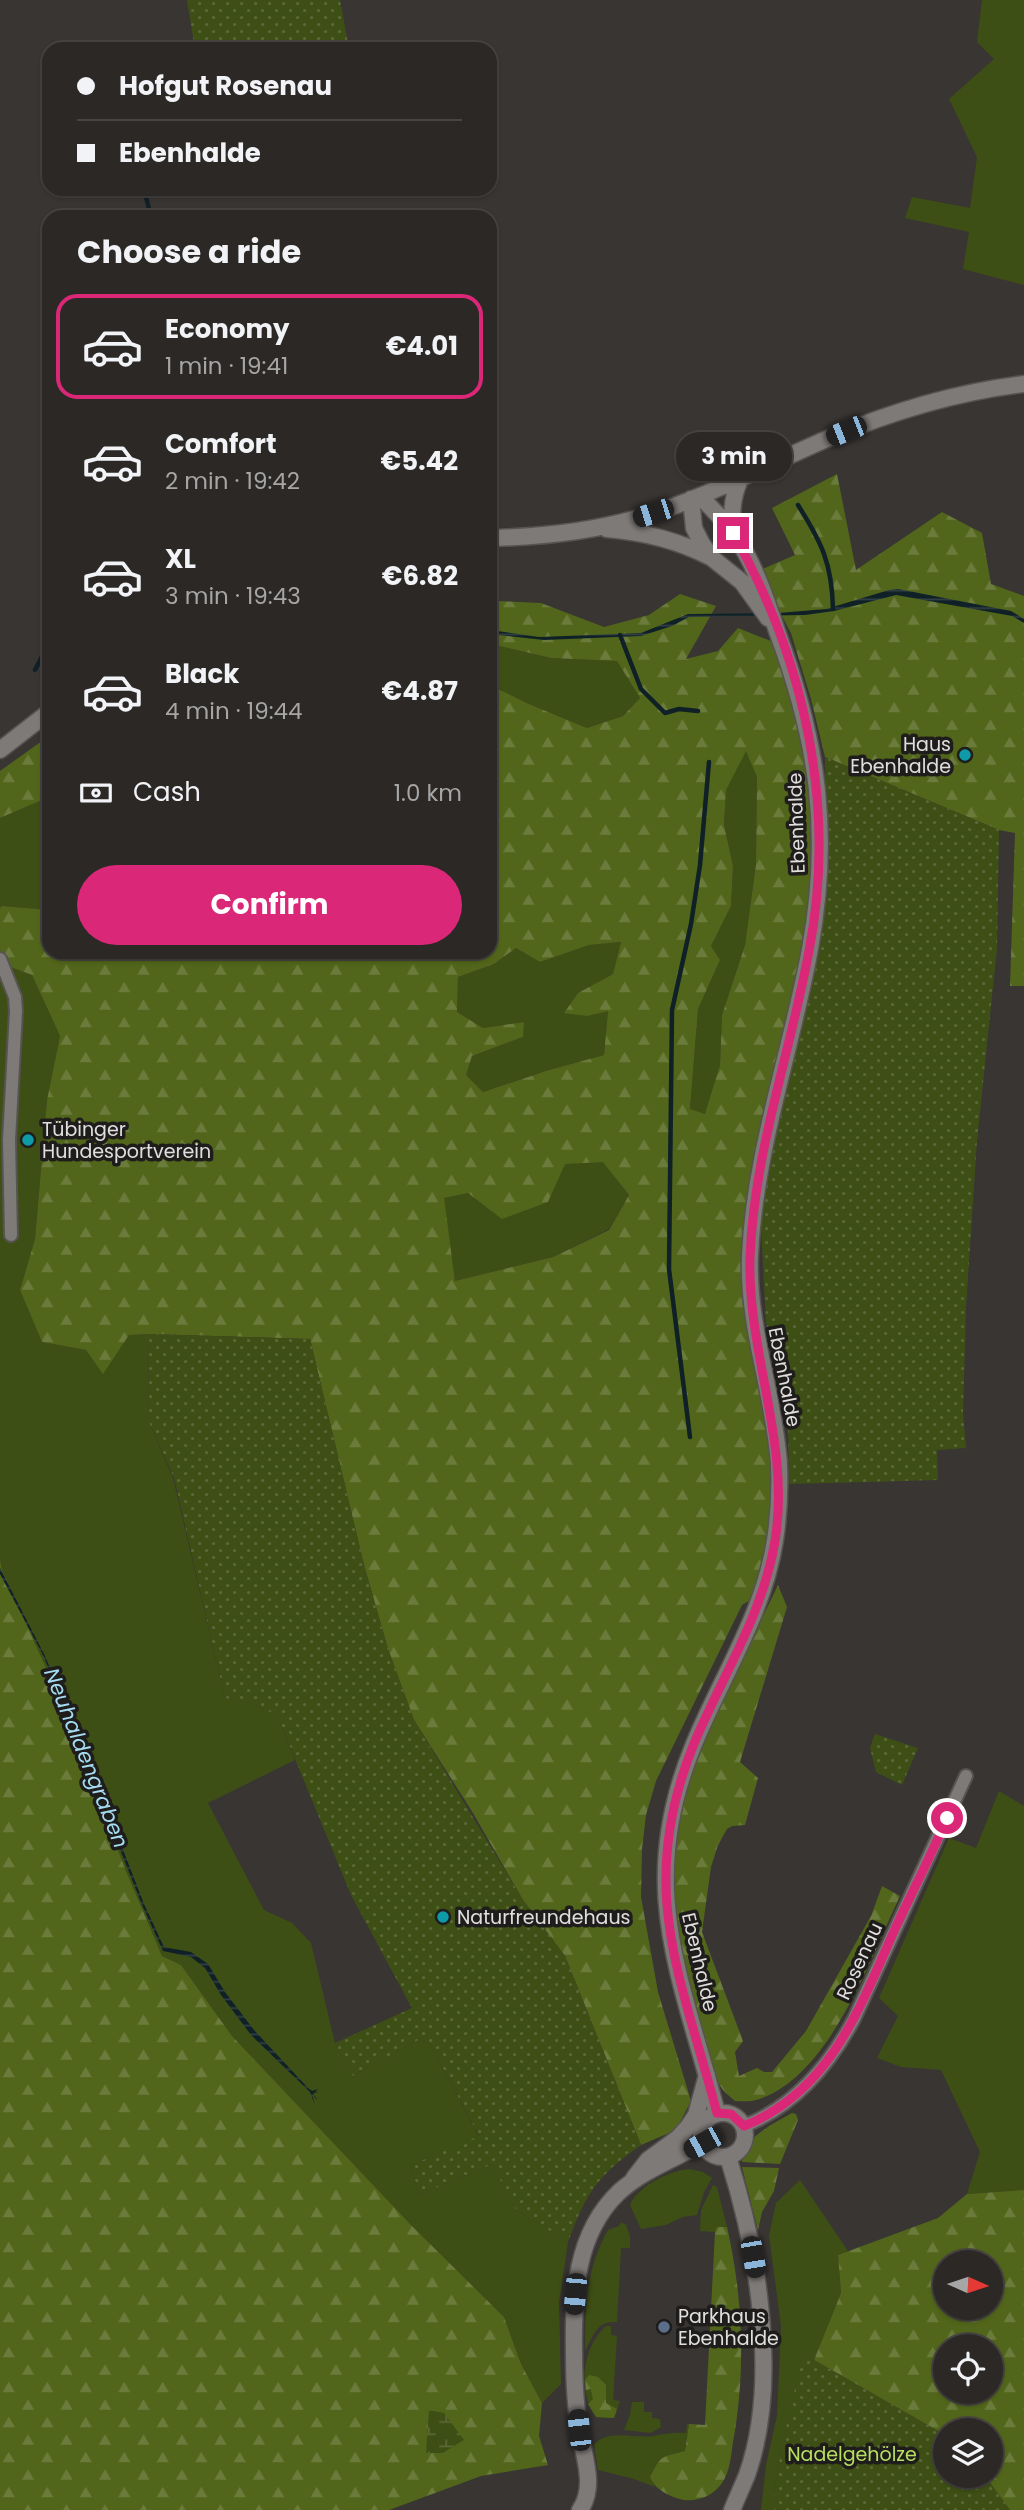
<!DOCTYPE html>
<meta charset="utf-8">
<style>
:root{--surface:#2b2826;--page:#373432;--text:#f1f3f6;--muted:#a6a6a7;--line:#474443;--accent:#db2777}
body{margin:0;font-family:Poppins,sans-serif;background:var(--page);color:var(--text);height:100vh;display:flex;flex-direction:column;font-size:26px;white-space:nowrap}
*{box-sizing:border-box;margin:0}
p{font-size:23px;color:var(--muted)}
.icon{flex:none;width:38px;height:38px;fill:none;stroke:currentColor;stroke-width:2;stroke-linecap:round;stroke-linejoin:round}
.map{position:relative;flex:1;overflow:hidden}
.side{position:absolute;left:42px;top:210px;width:455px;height:749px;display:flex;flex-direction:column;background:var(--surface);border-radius:21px;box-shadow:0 2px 5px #0004,0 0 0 2px var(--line)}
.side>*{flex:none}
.guide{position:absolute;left:42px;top:42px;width:455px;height:154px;border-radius:21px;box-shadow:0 2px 5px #0004,0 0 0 2px var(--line);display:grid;align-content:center;height:154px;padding:0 35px;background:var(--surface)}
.needle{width:46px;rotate:93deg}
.fabs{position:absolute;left:933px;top:2250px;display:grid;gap:14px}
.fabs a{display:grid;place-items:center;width:70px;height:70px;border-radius:50%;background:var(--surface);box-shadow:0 2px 5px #0004,0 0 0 2px var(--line);font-size:35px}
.end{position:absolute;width:32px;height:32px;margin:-16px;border:9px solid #db2777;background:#fff;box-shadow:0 0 0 4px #fff}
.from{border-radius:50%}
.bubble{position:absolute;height:49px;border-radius:24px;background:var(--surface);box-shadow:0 2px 5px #0004,0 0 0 2px var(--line);font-size:23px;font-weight:700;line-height:49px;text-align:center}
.car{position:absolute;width:21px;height:42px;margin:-21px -10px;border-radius:9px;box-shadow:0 0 5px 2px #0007;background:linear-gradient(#222 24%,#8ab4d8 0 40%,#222 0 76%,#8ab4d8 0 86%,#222 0)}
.guide b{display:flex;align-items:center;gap:24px;height:66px;font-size:26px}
.guide b+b{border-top:2px solid var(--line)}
.guide i{width:18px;height:18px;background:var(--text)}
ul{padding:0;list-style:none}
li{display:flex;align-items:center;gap:21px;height:105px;margin:0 14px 10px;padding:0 21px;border:4px solid transparent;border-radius:21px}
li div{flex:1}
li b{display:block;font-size:26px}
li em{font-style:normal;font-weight:700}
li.current{border-color:var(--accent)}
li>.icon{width:63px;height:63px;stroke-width:1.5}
h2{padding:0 35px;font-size:32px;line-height:84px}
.pay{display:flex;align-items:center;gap:18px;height:77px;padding:0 35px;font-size:26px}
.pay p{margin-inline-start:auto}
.cta{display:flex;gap:14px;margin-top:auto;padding:14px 35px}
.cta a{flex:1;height:80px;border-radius:42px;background:var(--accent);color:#fff;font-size:28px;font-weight:700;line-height:80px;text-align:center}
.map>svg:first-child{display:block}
.grass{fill:#3e4f15}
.forest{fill:url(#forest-firs);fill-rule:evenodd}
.wetland{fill:url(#wetland-marsh)}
.park{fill:url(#park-dots)}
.water{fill:url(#water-rules)}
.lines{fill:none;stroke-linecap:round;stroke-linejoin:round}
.stream{stroke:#0f2026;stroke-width:4.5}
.minor-casing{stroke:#565352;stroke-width:16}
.tertiary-casing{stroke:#565352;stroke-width:19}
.minor{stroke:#7e7a78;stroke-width:12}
.tertiary{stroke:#7e7a78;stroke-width:16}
.route{stroke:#db2777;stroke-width:9}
.culture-dot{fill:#0f9aa8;stroke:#1f1d1c;stroke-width:2.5}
.service-dot{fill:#5c6f8a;stroke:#1f1d1c;stroke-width:2.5}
.labels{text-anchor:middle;stroke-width:7;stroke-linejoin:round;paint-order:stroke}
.poi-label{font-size:19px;fill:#e1dfde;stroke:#1f1d1c;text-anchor:start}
.street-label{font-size:19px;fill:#e1dfde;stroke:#1f1d1c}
.park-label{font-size:19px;fill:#b8df60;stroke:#1f1d1c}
.water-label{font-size:21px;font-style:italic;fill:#a5dcf2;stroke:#1f1d1c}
</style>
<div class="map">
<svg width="1024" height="2510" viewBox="0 0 1024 2510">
<defs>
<pattern id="forest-firs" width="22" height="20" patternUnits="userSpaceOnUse" patternTransform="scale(1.75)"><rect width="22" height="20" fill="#51661a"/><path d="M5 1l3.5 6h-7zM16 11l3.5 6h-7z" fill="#6a7b3b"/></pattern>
<pattern id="wetland-marsh" width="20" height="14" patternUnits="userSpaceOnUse" patternTransform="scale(1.75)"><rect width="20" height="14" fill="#3e4f15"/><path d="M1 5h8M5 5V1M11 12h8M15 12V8" fill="none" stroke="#5a6837"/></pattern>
<pattern id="park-dots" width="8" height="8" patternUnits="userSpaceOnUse" patternTransform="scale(1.75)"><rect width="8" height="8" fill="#3e4f15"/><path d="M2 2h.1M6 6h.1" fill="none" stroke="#5a6837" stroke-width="1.8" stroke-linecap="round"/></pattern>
<pattern id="water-rules" width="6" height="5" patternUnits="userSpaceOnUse" patternTransform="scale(1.75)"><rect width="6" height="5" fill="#0f2026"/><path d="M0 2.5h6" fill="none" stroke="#324045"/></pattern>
</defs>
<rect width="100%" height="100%" fill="#393533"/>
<path class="grass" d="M982,0h42v285l-61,-16 6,-37 -64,-14 7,-21 58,11 7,-51 -28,-58 45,-40 -17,-17z
M495,645l56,13 66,3 23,37 -17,18 -36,12 -58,-24 -39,-19v-34z
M746,750l11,27 -1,86 -11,82 -23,70 -2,50 -14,49 -16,-4 8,-101 22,-49 -9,-14 20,-40 2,-40 -9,-41 2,-36z
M49,797v113l-47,-4 -2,2v-90z
M621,942l-8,32 -35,19 -13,19 22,4 21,-6 -4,45 -55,15 -66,22 -17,-17 6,-19 51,-19v-15l-40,6 -26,-16 1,-35 36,-13 22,-16 24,14 49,-17z
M0,963l32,12 28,61 -13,64 -12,139 -15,51 22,52 44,8 17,23 26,-38 19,-1 1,88 24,56 52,220 28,6 24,11 18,45 -87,43 56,107 28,13 19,20 24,100 17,33 74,-40 53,101 -68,28 8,30 73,-31 24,46 52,32 -9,61 2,81 -19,19 -21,-39 -17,-47 -92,-91 -180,-190 -51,-71 -19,-9 -36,-85 -61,-161 -63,-140 -2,-11z
M603,1161l26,34 -20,34 -56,28 -98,24 -12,-83 25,-5 80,9 16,-38z
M999,1791l25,15v384l-57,4 13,-42 -39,-82 -40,-3 -24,-9 21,-42 -19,-18 70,-160 27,10z
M689,2169l14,3 9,6 -8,14 -7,23 -14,2 -17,8 -25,4 -11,-24c8,-19 39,-34 59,-36z
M800,2180l48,71 -10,4 3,38 -27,67 -13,-2c-8,51 -26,100 -27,152h-13l5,-45 11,-49 2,-43 2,-47 -12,-91 7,-32z
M713,2185l4,2 10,40 -9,1 -3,4 -15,-1 1,-21z
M621,2222l5,3 4,11v12h-9l-4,74c-21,-1 -23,13 -32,29 0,-44 1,-82 23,-121l11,-4z
M606,2326h5v9l6,1 -4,64 7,1 -6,17 -18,-1c-19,-25 -14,-70 10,-91z
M632,2402h12v10h8v6l8,1 1,8 -10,6 -27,-3 6,-15z
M687,2424h2l-4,27c-22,5 -25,5 -35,26l5,10 -21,-8 -36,-9 -4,-25c13,-17 41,-6 59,-9 12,-2 21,-4 33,-3z"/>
<path class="forest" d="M837,474l19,96 86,-58 40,21 9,51 33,12v390h-14l5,-153 -16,-3 -174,-73 -14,-58 -20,-66 -33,-62 37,-16 -23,-47z
M680,594l36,12 -30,53 32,-8 20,-23 45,18 11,30 26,182 -69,380 26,215 -15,140 -20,12 -86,176 -10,34 -4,34 -1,48 17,95 33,109 -15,29 -35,15 -76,-189 -42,-56 -50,-87 -59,-93 -26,-71 -24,-84 -54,-226 -162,-5 -19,1 -26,39 -17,-24 -44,-8 -22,-52 15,-51 12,-139 13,-64 -28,-61 -32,-12v-55l2,-2 47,4v42h441v-267l39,19 58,24 36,-12 17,-18 -23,-37 -66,-3 -56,-13 -5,6v-47l6,-3 45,2 63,24 45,-12zM746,751l11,26 -1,87 -11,81 -23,70 -2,50 -15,49 -15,-5 8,-100 22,-49 -9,-14 20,-40 2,-40 -9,-41 2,-35zM621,942l-8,32 -35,19 -14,20 23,3 21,-5 -4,44 -55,15 -66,22 -17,-17 6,-19 51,-19 1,-15 -41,6 -26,-16 1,-35 36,-13 22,-16 24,14 49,-17zM603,1162l26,33 -20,35 -56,27 -98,24 -11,-83 24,-5 34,26 46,-17 17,-38z
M49,736v61l-49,21v-47z
M0,1559l2,11 63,140 61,161 36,85 19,9 51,71 180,190 92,91 17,47 21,39 -3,33 9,29 -67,11 -92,34h-389z
M778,1585l9,22 -47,155 18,16 -13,47 -13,1 -5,3 -9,16 -7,22 -9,65 41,109 -8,11 4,24 18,-8 7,4h8l34,-41 65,-115 11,-30 18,10c-30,63 -71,183 -144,204 -6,2 -14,1 -21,1 -4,-4 -9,-7 -12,-11 -14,-18 -20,-58 -27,-81 -11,-42 -24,-86 -24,-130 -1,-93 67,-211 106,-294z
M792,2113l4,1 2,6 -18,44 -38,-2c1,-25 31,-38 50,-49z
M742,2167l37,1 -5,23 -12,21 -4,18z
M1024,2190v320h-14l-25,-34h5v-45h-45v4l-131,-75 27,-67 -3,-38 100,-37 29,-24zM945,2263h45v45h-45zM945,2347h45v45h-45z
M717,2227h10c16,69 19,145 6,215 -2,13 -3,30 -11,41 -8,12 -24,19 -38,17 -14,-3 -29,-10 -34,-23 11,-22 11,-20 35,-26l4,-27 16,1 10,-193z
M589,2375l9,2 8,8v18l11,6 -3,9 -18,-1 -8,-13 5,-5 -2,-10 -5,1 -1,-10z"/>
<path class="wetland" d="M429,2410l15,3 20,27 -21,13h-17z"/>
<path class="park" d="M187,0h153l9,49h-154z
M825,757l174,73 -2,118 -20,193 -11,166 -3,106 3,35 -29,2 1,30 -149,4 -1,-67 -22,-95 -5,-96 9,-91 56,-274z
M148,1334l162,5 54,226 24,84 26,71 109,180 42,56 76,189c-44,31 -55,48 -73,97l-52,-32 -24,-46 -73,31 -8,-30 68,-29 -53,-100 -74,40 -17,-33 77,-35 -61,-113 -74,-180 -24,-11 -28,-6 -51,-220 -25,-56z
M875,1734l43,14 -16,37 -26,-13 -6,-24z
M801,2357l13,3 131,75v41h40l25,34h-236c1,-52 19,-102 27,-153z"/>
<path class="water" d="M898,589l113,22 13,8v4l-12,-7 -116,-21 -62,16 -29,4 -116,2 -17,9 -31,10 -97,4 -54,-6v-4l49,7 102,-4 47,-19 90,-1 48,-4 63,-19z
M0,1568l45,88 41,98 58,150 20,43 27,5 17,12 17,28 29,38 54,58 4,3 6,-2 -3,3h4l-6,1 5,8 -6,-7 3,11 -5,-13 -59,-57 -30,-40 -16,-27 -14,-11 -28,-6 -21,-46 -98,-248 -44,-83z"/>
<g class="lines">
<path class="stream" d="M144,189l7,28
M798,505c24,38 34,59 35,104
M620,635l21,54 24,24 14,-4 19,2
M35,670l14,-27
M690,1437l-21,-168 3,-259 19,-86 9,-59 9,-103"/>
<defs>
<path id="minor" d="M0,959l15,38 1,14 -7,129 2,95
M744,2126c51,-20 85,-60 110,-107l112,-243"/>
<path id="tertiary" d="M700,496c11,12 24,24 34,38 21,30 32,65 44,100 40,109 53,199 32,315 -19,103 -55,201 -60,306 -3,72 24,138 29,209 1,25 0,51 -4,76 -11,73 -53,136 -81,204 -59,142 -13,231 23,369
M691,499l3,29 8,16 10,14 30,24 26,36
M607,529c37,3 70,11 103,28
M733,533c-2,-18 -1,-38 8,-55
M490,538c50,-1 99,-6 148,-20 66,-19 128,-53 191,-80 64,-27 127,-46 195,-54
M0,750l49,-38
M701 2135a22 22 0 1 1 44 0a22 22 0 1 1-44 0Z
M728,2157c30,93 52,224 19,318 -5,12 -10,23 -15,35
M634,2178l14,-18 30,-22 10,-11 8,-12 11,-40
M580,2510c16,-23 4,-52 0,-78 -5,-26 -6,-53 -6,-80 -1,-57 1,-118 45,-160 23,-21 57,-34 84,-49"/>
</defs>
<use href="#minor" class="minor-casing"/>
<use href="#tertiary" class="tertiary-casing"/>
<use href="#minor" class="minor"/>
<use href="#tertiary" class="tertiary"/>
</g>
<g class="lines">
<path class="route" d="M733,533c72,127 104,274 76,418 -19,103 -55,201 -59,306 -3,97 41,186 25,284 -12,74 -54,137 -82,205 -57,143 -12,230 24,367l14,1 13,12c87,-35 115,-117 151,-197 17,-37 36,-73 52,-111"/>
</g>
<g class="culture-dot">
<circle cx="965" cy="755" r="7"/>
<circle cx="28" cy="1140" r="7"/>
<circle cx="443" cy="1917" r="7"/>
</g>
<circle class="service-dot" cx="664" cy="2327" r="7"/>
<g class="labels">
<g class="poi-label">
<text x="951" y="751" text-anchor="end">Haus<tspan x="951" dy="22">Ebenhalde</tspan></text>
<text x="42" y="1136">Tübinger<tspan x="42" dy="22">Hundesportverein</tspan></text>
<text x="457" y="1924">Naturfreundehaus</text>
<text x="678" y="2323">Parkhaus<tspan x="678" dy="22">Ebenhalde</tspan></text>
</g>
<g class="street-label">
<text transform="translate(796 823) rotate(-92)" y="7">Ebenhalde</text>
<text transform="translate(785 1377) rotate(79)" y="7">Ebenhalde</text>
<text transform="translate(859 1961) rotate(-65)" y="7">Rosenau</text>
<text transform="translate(700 1962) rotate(77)" y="7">Ebenhalde</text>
</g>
<g class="park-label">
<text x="852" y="2461">Nadelgehölze</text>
</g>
<g class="water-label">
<text transform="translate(86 1758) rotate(68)" y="7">Neuhaldengraben</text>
</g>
</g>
</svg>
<div class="fabs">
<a><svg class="needle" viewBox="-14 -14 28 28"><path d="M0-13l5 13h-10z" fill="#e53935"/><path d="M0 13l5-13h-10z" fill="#a6a6a7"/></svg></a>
<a><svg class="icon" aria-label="locate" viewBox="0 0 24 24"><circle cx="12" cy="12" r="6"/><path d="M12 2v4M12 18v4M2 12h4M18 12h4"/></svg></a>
<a><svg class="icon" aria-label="layers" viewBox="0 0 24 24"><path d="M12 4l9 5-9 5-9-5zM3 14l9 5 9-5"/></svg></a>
</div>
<i class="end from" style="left:947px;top:1818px"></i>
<i class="end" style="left:733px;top:533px"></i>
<div class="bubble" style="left:676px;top:432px;width:116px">3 min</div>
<i class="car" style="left:846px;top:431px;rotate:248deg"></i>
<i class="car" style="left:653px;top:513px;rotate:252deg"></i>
<i class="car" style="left:703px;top:2143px;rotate:241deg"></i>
<i class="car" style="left:753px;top:2257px;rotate:170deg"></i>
<i class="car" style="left:575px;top:2294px;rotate:185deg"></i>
<i class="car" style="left:579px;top:2430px;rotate:354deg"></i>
<div class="guide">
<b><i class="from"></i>Hofgut Rosenau</b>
<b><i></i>Ebenhalde</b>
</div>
<section class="side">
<h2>Choose a ride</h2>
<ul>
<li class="current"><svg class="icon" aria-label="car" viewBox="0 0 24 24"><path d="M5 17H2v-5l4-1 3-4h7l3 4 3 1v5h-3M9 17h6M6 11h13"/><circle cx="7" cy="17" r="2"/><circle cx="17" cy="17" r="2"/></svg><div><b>Economy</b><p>1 min · 19:41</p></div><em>€4.01</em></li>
<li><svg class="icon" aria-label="car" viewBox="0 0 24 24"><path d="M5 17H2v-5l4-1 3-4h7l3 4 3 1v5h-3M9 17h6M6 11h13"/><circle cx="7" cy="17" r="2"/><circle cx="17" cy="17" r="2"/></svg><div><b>Comfort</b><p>2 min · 19:42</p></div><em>€5.42</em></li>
<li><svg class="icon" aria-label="car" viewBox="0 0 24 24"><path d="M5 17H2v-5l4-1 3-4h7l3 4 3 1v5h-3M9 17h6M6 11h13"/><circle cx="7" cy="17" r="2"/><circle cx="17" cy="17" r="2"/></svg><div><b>XL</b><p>3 min · 19:43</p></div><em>€6.82</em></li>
<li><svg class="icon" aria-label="car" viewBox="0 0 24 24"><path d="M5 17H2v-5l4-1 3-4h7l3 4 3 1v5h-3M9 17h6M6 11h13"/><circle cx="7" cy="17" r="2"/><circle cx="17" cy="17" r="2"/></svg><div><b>Black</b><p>4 min · 19:44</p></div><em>€4.87</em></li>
</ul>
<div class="pay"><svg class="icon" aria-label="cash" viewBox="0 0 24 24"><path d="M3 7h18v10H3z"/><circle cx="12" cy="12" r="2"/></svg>Cash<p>1.0 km</p></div>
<div class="cta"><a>Confirm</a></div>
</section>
</div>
